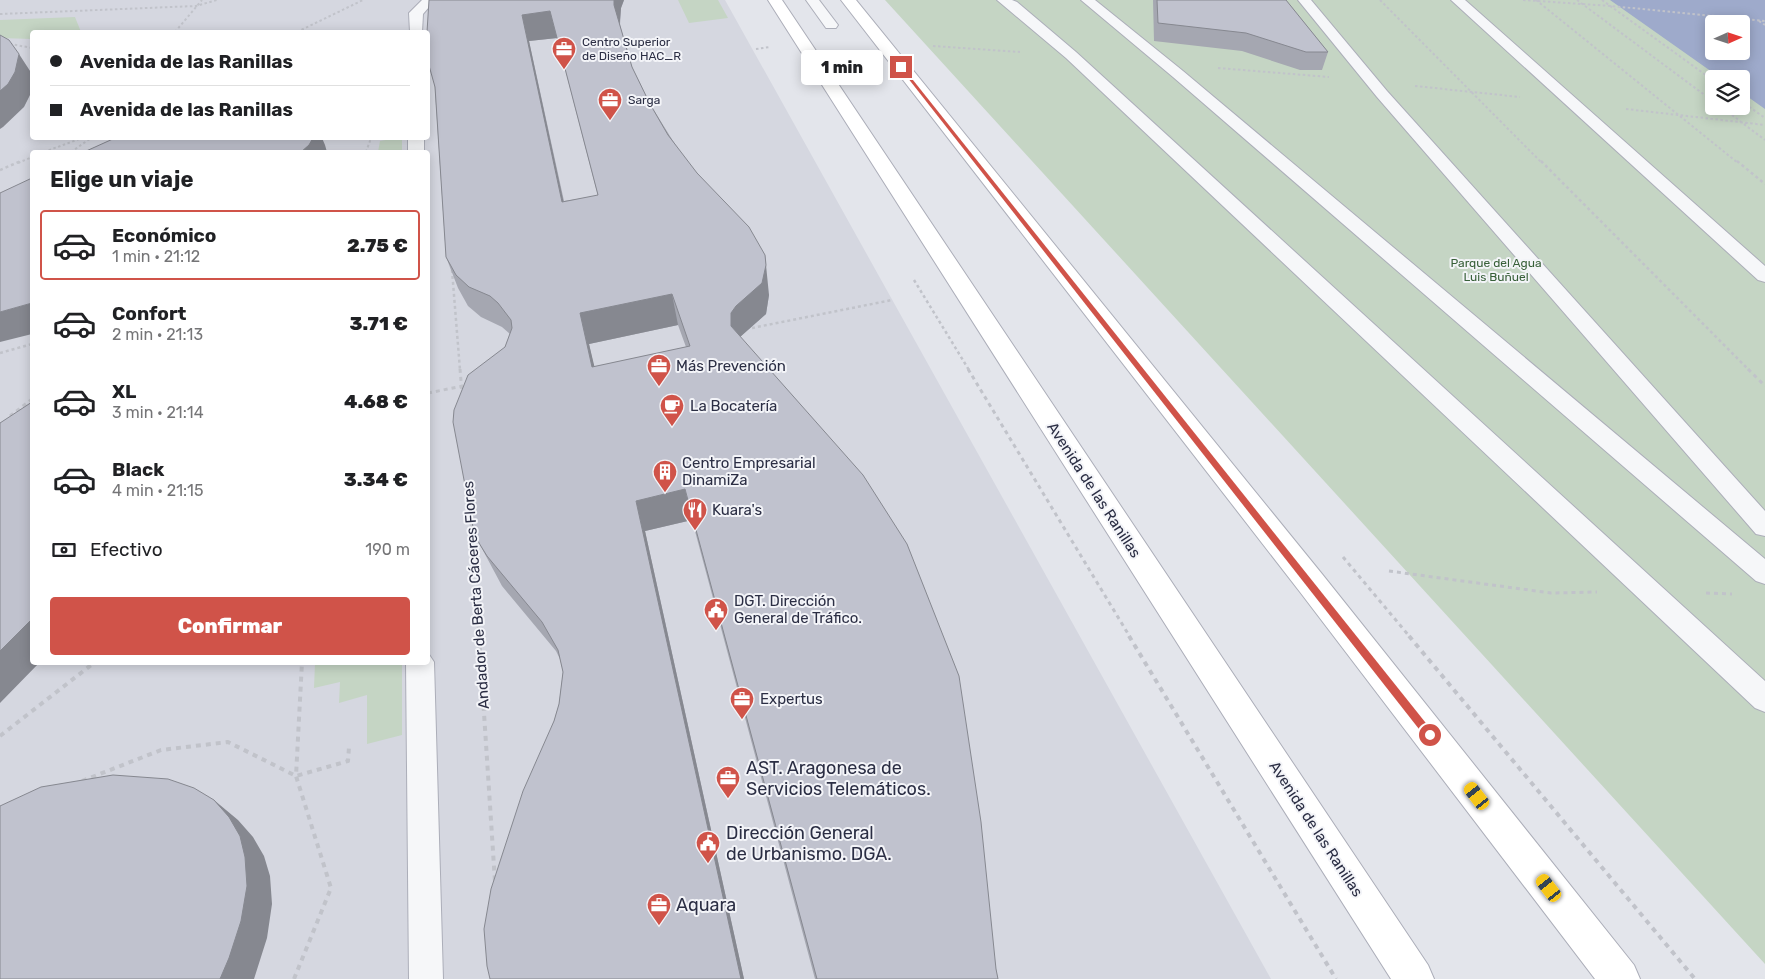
<!DOCTYPE html>
<html lang="es">
<meta charset="utf-8">
<style>
:root{--surface:#fff;--page:#f6f6f6;--text:#202124;--muted:#757577;--line:#e0e0e0;--accent:#d05349}
body{margin:0;font-family:Rubik,sans-serif;background:var(--page);color:var(--text);height:100vh;display:flex;flex-direction:column;font-size:19px;white-space:nowrap}
*{box-sizing:border-box;margin:0}
p{font-size:16px;color:var(--muted)}
.icon{flex:none;width:28px;height:28px;fill:none;stroke:currentColor;stroke-width:2;stroke-linecap:round;stroke-linejoin:round}
.map{position:relative;flex:1;overflow:hidden}
.details{position:absolute;left:30px;top:150px;width:400px;height:515px;display:flex;flex-direction:column;background:var(--surface);border-radius:5px;box-shadow:0 2px 12px #0003}
.details>*{flex:none}
.guide{position:absolute;left:30px;top:30px;width:400px;height:110px;border-radius:5px;box-shadow:0 2px 12px #0003;display:grid;align-content:center;height:110px;padding:0 20px;background:var(--surface)}
.needle{width:32px;rotate:87deg}
.controls{position:absolute;left:1705px;top:15px;display:grid;gap:10px}
.controls a{display:grid;place-items:center;width:45px;height:45px;border-radius:5px;background:var(--surface);box-shadow:0 2px 12px #0003;font-size:25px}
.end{position:absolute;width:22px;height:22px;margin:-11px;border:6px solid #d05349;background:#fff;box-shadow:0 0 0 2px #fff}
.from{border-radius:50%}
.bubble{position:absolute;height:35px;border-radius:5px;background:var(--surface);box-shadow:0 2px 12px #0003;font-size:16px;font-weight:800;line-height:35px;text-align:center}
.car{position:absolute;width:15px;height:30px;margin:-15px -8px;border-radius:6px;box-shadow:0 0 4px 1px #0007;background:linear-gradient(#f5c518 24%,#345 0 40%,#f5c518 0 76%,#345 0 86%,#f5c518 0)}
.guide b{display:flex;align-items:center;gap:18px;height:48px;font-size:19px}
.guide b+b{border-top:1px solid var(--line)}
.guide i{width:12px;height:12px;background:var(--text)}
ul{padding:0;list-style:none}
li{display:flex;align-items:center;gap:15px;height:70px;margin:0 10px 8px;padding:0 10px;border:2px solid transparent;border-radius:5px}
li div{flex:1}
li b{display:block;font-size:19px}
li em{font-style:normal;font-weight:800}
li.active{border-color:var(--accent)}
li>.icon{width:45px;height:45px;stroke-width:1.5}
h2{padding:0 20px;font-size:22px;line-height:60px}
.pay{display:flex;align-items:center;gap:12px;height:55px;padding:0 20px;font-size:19px}
.pay p{margin-inline-start:auto}
.primary-button{display:flex;gap:10px;margin-top:auto;padding:10px 20px}
.primary-button a{flex:1;height:58px;border-radius:5px;background:var(--accent);color:#fff;font-size:20px;font-weight:800;line-height:58px;text-align:center}
.map>svg:first-child{display:block}
.built{fill:#d5d7e0;fill-rule:evenodd}
.green{fill:#c5d5c4;fill-rule:evenodd}
.water{fill:#9eaacb;fill-rule:evenodd}
.lines{fill:none;stroke-linecap:round;stroke-linejoin:round}
.service-casing{stroke:#acaeb9;stroke-width:2}
.secondary-casing{stroke:#acaeb9;stroke-width:2}
.path-far3{stroke:#c1c3ca;stroke-width:2;stroke-dasharray:2.5 2.5;stroke-linecap:butt}
.path-far2{stroke:#c1c3ca;stroke-width:2.5;stroke-dasharray:3 3;stroke-linecap:butt}
.path-far1{stroke:#c1c3ca;stroke-width:3;stroke-dasharray:4 4;stroke-linecap:butt}
.path{stroke:#c1c3ca;stroke-width:4;stroke-dasharray:5 5;stroke-linecap:butt}
.service{fill:#f6f7f9;fill-rule:evenodd}
.secondary{fill:#fff;fill-rule:evenodd}
.wall{fill:#a5a7b1;fill-rule:evenodd}
.shaded-wall{fill:#868890}
.building{fill:#c0c2ce;stroke:#868890;fill-rule:evenodd}
.route{fill:#d05349}
.labels{text-anchor:middle;stroke-width:4;stroke-linejoin:round;paint-order:stroke}
.far-poi-label{font-size:12px;fill:#2b2e44;stroke:#f3f4f8;text-anchor:start}
.far-park-label{font-size:12px;fill:#386039;stroke:#f3f4f8}
.poi-label{font-size:15px;fill:#2b2e44;stroke:#f3f4f8;text-anchor:start}
.street-label{font-size:15px;fill:#2b2e44;stroke:#f3f4f8}
.near-poi-label{font-size:18px;fill:#2b2e44;stroke:#f3f4f8;text-anchor:start}
</style>
<div class="map">
<svg width="1765" height="979" viewBox="0 0 1765 979">
<rect width="100%" height="100%" fill="#e3e5eb"/>
<path class="built" d="M0,0h725l546,979h-1271zM32,32h396v106h-396zM32,152h396v510h-396z"/>
<path class="green" d="M678,0h40l10,18 -39,5z
M885,0h880v964zM1714,24h27v27h-27zM1714,79h27v27h-27z
M75,17l6,15h-49v7l-32,-1v-18z
M397,138h5v14h-24l2,-11z
M315,663h87v72l-35,9v-49l-28,8 1,-21 -26,6z"/>
<path class="water" d="M1610,0h155v109l-24,-17v-13h-19zM1714,24h27v27h-27z"/>
<g class="lines">
<defs>
<path id="service" d="M422,0h13l-12,14 -1,18h-12l-1,-19z
M806,0h13l19,25 -2,3h-10z
M997,0h15l5,2 59,50 689,629v31l-10,-4 -689,-650z
M1081,0h14l88,71 582,488v25l-9,-3 -583,-504z
M1298,0h13l76,91 378,420v25l-9,-2 -379,-437z
M1451,0h14l300,266v16l-7,-2z
M408,138h16v14h-16z
M428,653l6,9 9,317h-34l-3,-317h22z"/>
<path id="secondary" d="M768,0h14l646,965 6,14h-43z
M841,0h15l466,574 312,391 6,14h-45l-295,-387z"/>
</defs>
<use href="#service" class="service-casing"/>
<use href="#secondary" class="secondary-casing"/>
<path class="path-far3" d="M1380,0l162,163
M1523,0l88,6 154,15
M1536,0l202,163
M1577,0l137,102
M1602,0l112,81
M0,14l196,-8 21,-6
M1759,21l6,4
M175,32l27,-32
M297,32l66,-32
M0,42l32,6
M933,46l87,6
M756,49l14,-2
M1218,68l111,9
M1415,86l105,11
M1741,101l24,17
M1720,106l45,34
M1626,109l139,16
M44,152l38,-14
M71,152l20,-14
M366,152l5,-14
M18,163l14,-6"/>
<path class="path-far2" d="M1541,161l208,209
M1737,161l28,23
M0,170l21,-9
M452,270l8,100
M914,280l55,90
M752,328l140,-28
M0,353l32,-9"/>
<path class="path-far1" d="M460,369l2,24
M968,369l162,268
M1748,369l17,17
M428,393l35,-7
M10,416l22,-17
M470,507l9,130
M1343,557l67,80
M1389,571l162,22 46,-1
M1706,593l26,1"/>
<path class="path" d="M479,636l16,246
M1129,636l207,343
M1409,636l286,343
M0,736l95,-74
M82,781l79,-31 67,-8 68,34 52,-15 1,-14
M294,979l37,-91 -35,-112 6,-114"/>
<use href="#service" class="service"/>
<use href="#secondary" class="secondary"/>
</g>
<path class="wall" d="M429,0h195l-3,8 -1,17 12,42 18,37 119,191 -3,19 -26,23 256,632 2,10h-183l-123,-459 -47,11 99,448h-254l64,-258 5,-17 4,-32 -3,-13 -4,-8 -54,-65 -23,-43 26,-196 5,-13 -8,-7 -21,-10 -13,-11 -10,-18 -12,-31zM557,38l41,158 -34,5 -35,-160zM678,325l8,22 -92,20 -5,-23z
M1153,0h133l42,52 -6,18h-22l-58,-19 -88,-10z"/>
<path class="shaded-wall" d="M614,0h10l-3,8 -2,24 -5,-27z
M550,11l7,27 -28,3 41,191 -8,-30 -40,-187z
M19,54l13,20v10l-2,11 -6,12 -21,20 -3,2v-38z
M313,138h9l3,7 2,7h-26z
M765,255l4,40 -3,19 -26,23 -9,-11v-13z
M672,294l6,31 -89,19 13,54 -10,-31 -12,-54z
M32,303v31l-32,8v-30z
M685,489l7,31 -47,11 99,448h-3l-105,-478z
M32,619v43h8l-40,41v-52z
M214,800l24,20 15,17 11,19 6,20 2,28 -5,34 -13,41h-34z"/>
<path class="building" d="M429,0h185v5l18,62 18,37 18,31 29,38 52,54 16,28 1,10 -4,18 -26,23 -5,7v13l132,149 44,69 52,132 22,146 15,147 2,10h-181l-132,-490 -49,12 105,478h-251l-3,-13 -3,-37 7,-40 32,-98 31,-70 5,-17 4,-32 -5,-22 -16,-28 -55,-66 -8,-13 -6,-16 -20,-105 1,-12 14,-35 37,-28 7,-19 -1,-8 -13,-17 -8,-7 -21,-9 -13,-12 -10,-18 -11,-170 -7,-25 -1,-30zM550,11l48,184 -36,7 -40,-187zM672,294l18,52 -98,21 -12,-54z
M1157,0h129l42,52h-22l-60,-19 -88,-10z
M0,35l9,5 10,14 -4,18 -7,12 -8,7z
M115,138h198l-4,7 -8,7h-217z
M32,178v125l-32,9v-119z
M32,402v217l-32,32v-228z
M113,775l55,4 26,9 20,12 15,17 11,19 5,21 2,29 -6,35 -12,37 -9,21h-220v-173l41,-19z"/>
<path class="route" d="M901,65l532,667v6h-7l-526,-670z"/>
<defs>
<symbol id="office-pin" viewBox="-11 -11 22 30"><path d="M0 17L-7.5 6A9.5 9.5 0 1 1 7.5 6Z" fill="#d05349" stroke="#f3f4f8"/><path d="M-6-3h4V-5.5h4V-3h4V5H-6ZM-1-4.5V-3h2v-1.5ZM-6 0V1H6V0Z" fill="#fff"/></symbol>
<symbol id="cafe-pin" viewBox="-11 -11 22 30"><path d="M0 17L-7.5 6A9.5 9.5 0 1 1 7.5 6Z" fill="#d05349" stroke="#f3f4f8"/><path d="M-5.5-4.5H6V0H3Q3 3.5 0 3.5H-2.5Q-5.5 3.5-5.5 0ZM3-3.2v2h1.7v-2ZM-6 4.5H4V6H-6Z" fill="#fff"/></symbol>
<symbol id="building-pin" viewBox="-11 -11 22 30"><path d="M0 17L-7.5 6A9.5 9.5 0 1 1 7.5 6Z" fill="#d05349" stroke="#f3f4f8"/><path d="M-4-6H4V6H1V3H-1V6H-4ZM-2.5-4.3h1.7v1.8h-1.7ZM.8-4.3h1.7v1.8H.8ZM-2.5-1h1.7V.8h-1.7ZM.8-1h1.7V.8H.8Z" fill="#fff"/></symbol>
<symbol id="restaurant-pin" viewBox="-11 -11 22 30"><path d="M0 17L-7.5 6A9.5 9.5 0 1 1 7.5 6Z" fill="#d05349" stroke="#f3f4f8"/><path d="M-5-6h1v4h1v-4h1v4h1v-4h1v5L-1.5 .5V6h-2V.5L-5-1ZM5-6V6H3V1.5H1.5Q1.5-4 5-6Z" fill="#fff"/></symbol>
<symbol id="civic-pin" viewBox="-11 -11 22 30"><path d="M0 17L-7.5 6A9.5 9.5 0 1 1 7.5 6Z" fill="#d05349" stroke="#f3f4f8"/><path d="M-.6-6.5H3V-4.5H.6V-3L4-1V1h2V6H-6V1h2V-1L-.6-3ZM-1.2 2.5V6h2.4V2.5Z" fill="#fff"/></symbol>
</defs>
<g fill-rule="evenodd">
<use href="#office-pin" x="550" y="35" width="28" height="38"/>
<use href="#office-pin" x="596" y="86" width="28" height="38"/>
<use href="#office-pin" x="645" y="352" width="28" height="38"/>
<use href="#cafe-pin" x="658" y="392" width="28" height="38"/>
<use href="#building-pin" x="651" y="458" width="28" height="38"/>
<use href="#restaurant-pin" x="681" y="496" width="28" height="38"/>
<use href="#civic-pin" x="702" y="596" width="28" height="38"/>
<use href="#office-pin" x="728" y="685" width="28" height="38"/>
<use href="#office-pin" x="714" y="764" width="28" height="38"/>
<use href="#civic-pin" x="694" y="829" width="28" height="38"/>
<use href="#office-pin" x="645" y="891" width="28" height="38"/>
</g>
<g class="labels">
<g class="far-poi-label">
<text x="582" y="46">Centro Superior<tspan x="582" dy="14">de Diseño HAC_R</tspan></text>
<text x="628" y="104">Sarga</text>
</g>
<g class="far-park-label">
<text x="1496" y="267">Parque del Agua<tspan x="1496" dy="14">Luis Buñuel</tspan></text>
</g>
<g class="poi-label">
<text x="676" y="371">Más Prevención</text>
<text x="690" y="411">La Bocatería</text>
<text x="682" y="468">Centro Empresarial<tspan x="682" dy="17">DinamiZa</tspan></text>
<text x="712" y="515">Kuara's</text>
<text x="734" y="606">DGT. Dirección<tspan x="734" dy="17">General de Tráfico.</tspan></text>
<text x="760" y="704">Expertus</text>
</g>
<g class="street-label">
<text transform="translate(1094 490) rotate(57)" y="5">Avenida de las Ranillas</text>
<text transform="translate(476 595) rotate(-94)" y="5">Andador de Berta Cáceres Flores</text>
<text transform="translate(1316 829) rotate(57)" y="5">Avenida de las Ranillas</text>
</g>
<g class="near-poi-label">
<text x="746" y="774">AST. Aragonesa de<tspan x="746" dy="21">Servicios Telemáticos.</tspan></text>
<text x="726" y="839">Dirección General<tspan x="726" dy="21">de Urbanismo. DGA.</tspan></text>
<text x="676" y="911">Aquara</text>
</g>
</g>
</svg>
<div class="controls">
<a><svg class="needle" viewBox="-14 -14 28 28"><path d="M0-13l5 13h-10z" fill="#e53935"/><path d="M0 13l5-13h-10z" fill="#757577"/></svg></a>
<a><svg class="icon" aria-label="layers" viewBox="0 0 24 24"><path d="M12 4l9 5-9 5-9-5zM3 14l9 5 9-5"/></svg></a>
</div>
<i class="end from" style="left:1430px;top:735px"></i>
<i class="end" style="left:901px;top:67px"></i>
<div class="bubble" style="left:801px;top:50px;width:82px">1 min</div>
<i class="car" style="left:1477px;top:796px;rotate:322deg"></i>
<i class="car" style="left:1549px;top:888px;rotate:322deg"></i>
<div class="guide">
<b><i class="from"></i>Avenida de las Ranillas</b>
<b><i></i>Avenida de las Ranillas</b>
</div>
<section class="details">
<h2>Elige un viaje</h2>
<ul>
<li class="active"><svg class="icon" aria-label="car" viewBox="0 0 24 24"><path d="M5 17H2v-5l4-1 3-4h7l3 4 3 1v5h-3M9 17h6M6 11h13"/><circle cx="7" cy="17" r="2"/><circle cx="17" cy="17" r="2"/></svg><div><b>Económico</b><p>1 min · 21:12</p></div><em>2.75 €</em></li>
<li><svg class="icon" aria-label="car" viewBox="0 0 24 24"><path d="M5 17H2v-5l4-1 3-4h7l3 4 3 1v5h-3M9 17h6M6 11h13"/><circle cx="7" cy="17" r="2"/><circle cx="17" cy="17" r="2"/></svg><div><b>Confort</b><p>2 min · 21:13</p></div><em>3.71 €</em></li>
<li><svg class="icon" aria-label="car" viewBox="0 0 24 24"><path d="M5 17H2v-5l4-1 3-4h7l3 4 3 1v5h-3M9 17h6M6 11h13"/><circle cx="7" cy="17" r="2"/><circle cx="17" cy="17" r="2"/></svg><div><b>XL</b><p>3 min · 21:14</p></div><em>4.68 €</em></li>
<li><svg class="icon" aria-label="car" viewBox="0 0 24 24"><path d="M5 17H2v-5l4-1 3-4h7l3 4 3 1v5h-3M9 17h6M6 11h13"/><circle cx="7" cy="17" r="2"/><circle cx="17" cy="17" r="2"/></svg><div><b>Black</b><p>4 min · 21:15</p></div><em>3.34 €</em></li>
</ul>
<div class="pay"><svg class="icon" aria-label="cash" viewBox="0 0 24 24"><path d="M3 7h18v10H3z"/><circle cx="12" cy="12" r="2"/></svg>Efectivo<p>190 m</p></div>
<div class="primary-button"><a>Confirmar</a></div>
</section>
</div>
